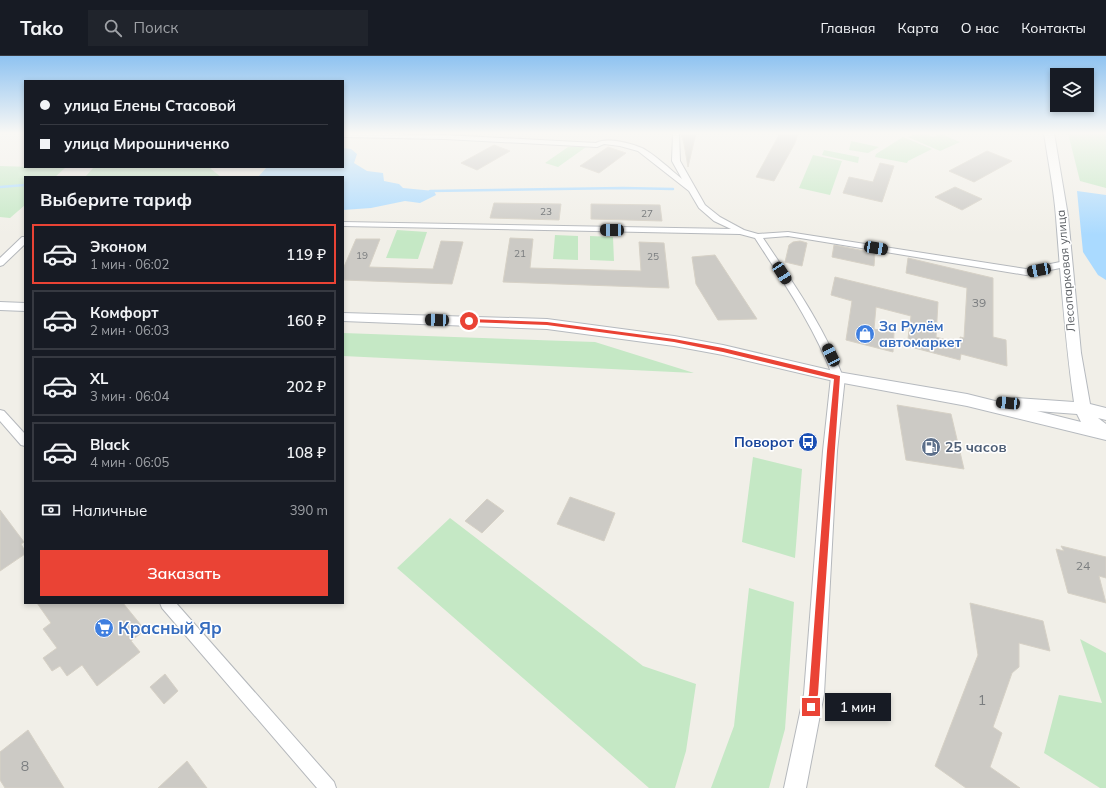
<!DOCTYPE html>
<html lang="ru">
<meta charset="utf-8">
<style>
:root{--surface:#171b24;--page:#20242c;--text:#f1f3f6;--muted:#9ea1a6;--line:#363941;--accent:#ea4335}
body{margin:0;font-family:Mulish,sans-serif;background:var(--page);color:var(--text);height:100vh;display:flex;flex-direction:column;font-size:15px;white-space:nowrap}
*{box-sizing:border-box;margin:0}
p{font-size:13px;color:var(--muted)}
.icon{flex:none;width:22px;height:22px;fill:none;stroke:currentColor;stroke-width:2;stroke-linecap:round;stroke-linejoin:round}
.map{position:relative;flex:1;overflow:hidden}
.side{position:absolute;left:24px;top:120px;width:320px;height:428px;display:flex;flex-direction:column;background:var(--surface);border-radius:0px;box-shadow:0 2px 6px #0003}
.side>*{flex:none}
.hud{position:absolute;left:24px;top:24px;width:320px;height:88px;border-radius:0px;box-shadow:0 2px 6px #0003;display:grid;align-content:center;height:88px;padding:0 16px;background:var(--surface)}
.controls{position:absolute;left:1050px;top:12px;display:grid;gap:8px}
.controls a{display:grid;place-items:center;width:44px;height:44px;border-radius:0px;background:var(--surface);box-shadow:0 2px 6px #0003;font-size:20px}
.end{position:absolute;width:18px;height:18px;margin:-9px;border:5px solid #ea4335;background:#fff;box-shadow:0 0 0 2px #fff}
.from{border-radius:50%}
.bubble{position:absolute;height:28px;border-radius:0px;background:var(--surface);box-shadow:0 2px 6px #0003;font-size:13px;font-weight:600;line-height:28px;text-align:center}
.car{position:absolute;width:12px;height:24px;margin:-12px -6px;border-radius:5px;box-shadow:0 0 3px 1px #0007;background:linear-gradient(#222 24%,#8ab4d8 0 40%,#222 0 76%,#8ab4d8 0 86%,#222 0)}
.hud b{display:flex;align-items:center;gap:14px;height:38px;font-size:15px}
.hud b+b{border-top:1px solid var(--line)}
.hud i{width:10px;height:10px;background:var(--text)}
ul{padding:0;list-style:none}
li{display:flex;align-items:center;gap:12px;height:60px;margin:0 8px 6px;padding:0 8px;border:2px solid var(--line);border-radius:0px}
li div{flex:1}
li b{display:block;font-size:15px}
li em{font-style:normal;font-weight:600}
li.selected{border-color:var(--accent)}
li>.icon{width:36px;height:36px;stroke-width:1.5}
h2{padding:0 16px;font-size:18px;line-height:48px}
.pay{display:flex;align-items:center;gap:10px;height:44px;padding:0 16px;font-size:15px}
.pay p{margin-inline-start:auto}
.action{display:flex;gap:8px;margin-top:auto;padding:8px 16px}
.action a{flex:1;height:46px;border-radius:0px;background:var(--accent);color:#fff;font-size:16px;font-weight:600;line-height:46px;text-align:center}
header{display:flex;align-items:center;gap:24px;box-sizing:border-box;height:56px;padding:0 20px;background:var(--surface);border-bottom:1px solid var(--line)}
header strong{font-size:19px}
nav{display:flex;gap:22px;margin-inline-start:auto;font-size:14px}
.search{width:280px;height:36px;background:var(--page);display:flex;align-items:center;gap:10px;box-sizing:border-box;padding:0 14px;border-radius:0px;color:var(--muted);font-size:15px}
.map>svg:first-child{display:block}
.green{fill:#c5e8c5}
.water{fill:#aadaff}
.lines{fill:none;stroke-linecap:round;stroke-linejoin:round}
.stream{stroke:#aadaff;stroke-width:2.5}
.building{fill:#cccac5;stroke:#d6d1c6}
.minor-casing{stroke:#b5b8bc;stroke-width:2}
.tertiary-casing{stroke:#b5b8bc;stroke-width:2}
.secondary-casing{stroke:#b6babf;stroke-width:2}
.minor{fill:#fff;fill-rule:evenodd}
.tertiary{fill:#fff;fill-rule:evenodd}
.secondary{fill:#fff;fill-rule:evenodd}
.route{fill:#ea4335}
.labels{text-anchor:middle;stroke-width:3;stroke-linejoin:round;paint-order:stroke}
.far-number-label{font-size:10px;fill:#7a7d7f}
.far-street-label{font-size:12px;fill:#5f6368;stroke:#fff}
.number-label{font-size:12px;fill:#7a7d7f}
.shop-label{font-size:14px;font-weight:bold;fill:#366cbe;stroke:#fff;text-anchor:start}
.transit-label{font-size:14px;font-weight:bold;fill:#164399;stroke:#fff;text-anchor:end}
.service-label{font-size:14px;font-weight:bold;fill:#4e5e75;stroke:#fff;text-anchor:start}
.near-number-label{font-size:14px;fill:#7a7d7f}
.near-shop-label{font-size:17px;font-weight:bold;fill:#366cbe;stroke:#fff;text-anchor:start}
</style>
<header>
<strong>Tako</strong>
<div class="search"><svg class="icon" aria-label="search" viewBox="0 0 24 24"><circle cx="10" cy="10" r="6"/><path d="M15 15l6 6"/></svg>Поиск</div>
<nav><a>Главная</a><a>Карта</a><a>О нас</a><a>Контакты</a></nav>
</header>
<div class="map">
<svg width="1106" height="732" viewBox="0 0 1106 732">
<rect width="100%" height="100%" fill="#f1efe8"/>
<path class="green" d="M920,77h4l9,4 8,-3 19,8 -20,9 -32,-14z
M1068,77h38v55l-26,-7z
M903,81l29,12 -24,12 -1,2 -32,-6 1,-3z
M851,85l28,6 -11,6 -19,-3z
M568,91h18l-28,20 -13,-4z
M824,94l35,7 -1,6 -36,-8z
M813,99l29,6 -12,34 -31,-7z
M0,110l65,2 -10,9h-30v28l-15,13 -10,-1z
M94,111h118l-1,2 10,8h-136z
M397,174l30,2 -9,27 -32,-1z
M555,179l23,1v24l-25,-1z
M590,180l23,1 1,24 -24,-1z
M343,277l252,9 99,31 -351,-17z
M753,401l49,12 -7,89 -53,-16z
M450,462l193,148 53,18 -10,67 -11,37h-26l-252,-220z
M749,532l45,14 -9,127 -16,59h-58l23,-62z
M1080,583l26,14v135h-6l-56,-35 15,-58 43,8z"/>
<path class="water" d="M343,92l8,1 6,5 -3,9 13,8 16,2 1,8 15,3 4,4 31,3 2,4 -16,8 -15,-2 -34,7 -28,2v-33h-85l9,-10h76z
M1077,135l29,4v85l-8,-5 -15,-23z"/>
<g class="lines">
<path class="stream" d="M0,131l25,-2
M430,135l193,-3 50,1"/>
</g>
<path class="building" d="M681,77h15l-8,34 -4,-23z
M780,77h18l-3,10 -21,38 -18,-4z
M494,89l16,6 -33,19 -16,-7z
M608,91l18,6 -27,20 -19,-7z
M987,95l25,10 -38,21 -25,-11z
M880,107l14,3 -12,36 -39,-9 6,-16 24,5z
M955,131l27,12 -20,11 -27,-13z
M494,147l67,1 -2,16 -69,-2z
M591,148l69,1 2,16 -71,-2z
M510,182l23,1 -3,29 111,3 -2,-29 25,1 5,45 -166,-6z
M356,183h24l-11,28 64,2 8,-28 22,1 -11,42 -109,-4v-11z
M800,185l7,2 -5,23 -17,-4 4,-17 4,-3z
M834,189l41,8 -1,13 -42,-9z
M715,199l42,64 -39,1 -22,-36 -4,-27z
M908,202l85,20v59l13,3 1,26 -46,-12 -1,6 -53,-14 4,-30 -35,-9 -2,22 20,4 -1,19 -47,-12 6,-39 -21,-6 4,-18 103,25 -2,35 24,7v-7l4,1 3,-50 -61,-15z
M897,349l54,9 13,55 -58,-9z
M570,441l45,16 -11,28 -47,-17z
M487,443l17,12 -22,22 -17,-12z
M0,454l24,32 -3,2 4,7v3l-25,17z
M1061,490l45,11v21l-7,-2 7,27 -38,-10 -12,-44 8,2z
M37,547h86l22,27 -14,11 9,11 -43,34 -15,-21 -15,11 -7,-10 -8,5 -9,-13 14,-10 -14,-19 8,-6z
M970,547l73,18 7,30 -31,-8v24l-7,6 -19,54 9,6 -12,34 30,21h-54l-31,-22 43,-111z
M165,618l13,17 -14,13 -14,-17z
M28,674l36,58h-59l-5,-8v-28z
M187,705l20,27h-49z"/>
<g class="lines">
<defs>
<path id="minor" d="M343,77l102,2 151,8c12,-6 33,0 46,5 12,6 29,22 40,31l-10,-18 1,-28h6l1,28 25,44 15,12 24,13 14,4 30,-2 238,37 39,-8 4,3 -4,3 -39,8 -238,-39 -25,2c30,45 61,88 80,139l-1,3h-8l-1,-3c-19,-51 -49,-94 -78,-139l-15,-4 -397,-8v-4l388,7 -17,-8 -15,-13 -10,-17 -51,-40 -18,-5 -16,-2 -7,3 -152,-8 -102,-2z
M22,181h3v7l-22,21 -3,1v-8z
M0,354l4,1 21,23v12l-4,-1 -21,-24z
M160,547h16l158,179 2,6h-19l-155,-180z"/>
<path id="tertiary" d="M838,316l5,2 2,3 -8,74 -13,243 -18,94h-22l20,-94 19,-243 8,-74 2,-3z"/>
<path id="secondary" d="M1044,77h10l14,83 13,137 9,51 16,4v12l-8,-2 8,6v16l-139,-34 -129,-24 -115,-27 -49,-9 -127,-17 -204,-8v-8l204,6 127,17 49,9 115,27 129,22 40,10 2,-4 6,-2 59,4c-9,-62 -13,-123 -18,-185 -2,-28 -8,-56 -12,-84zM1037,355l40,3 4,8z
M0,246l25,1v8l-25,-1z"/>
</defs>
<use href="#minor" class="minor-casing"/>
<use href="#tertiary" class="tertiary-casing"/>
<use href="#secondary" class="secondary-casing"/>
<use href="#minor" class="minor"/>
<use href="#tertiary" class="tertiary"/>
<use href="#secondary" class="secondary"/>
</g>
<linearGradient id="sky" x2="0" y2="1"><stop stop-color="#8fc3f1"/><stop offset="0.43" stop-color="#f9f8f5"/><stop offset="1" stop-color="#f9f8f5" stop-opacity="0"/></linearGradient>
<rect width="1106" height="179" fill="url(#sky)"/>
<path class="route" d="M469,263l78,3 127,17 49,9 117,28 -22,318 -4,16 -3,2 -3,-2 -2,-3 3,-13 18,-243 7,-72 -111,-27 -49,-10 -127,-17 -80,-3v-2z"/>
<defs>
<symbol id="shop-disc" viewBox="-11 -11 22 22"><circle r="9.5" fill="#3f7fe0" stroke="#fff"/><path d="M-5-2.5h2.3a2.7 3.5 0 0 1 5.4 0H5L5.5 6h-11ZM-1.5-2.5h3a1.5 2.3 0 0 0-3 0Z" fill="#fff"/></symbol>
<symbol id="bus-disc" viewBox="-11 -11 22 22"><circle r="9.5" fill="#1a4fb4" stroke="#fff"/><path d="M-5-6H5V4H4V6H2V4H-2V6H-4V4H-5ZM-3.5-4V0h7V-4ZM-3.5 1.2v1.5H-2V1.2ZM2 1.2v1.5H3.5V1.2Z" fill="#fff"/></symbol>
<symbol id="fuel-disc" viewBox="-11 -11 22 22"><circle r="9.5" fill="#5c6f8a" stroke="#fff"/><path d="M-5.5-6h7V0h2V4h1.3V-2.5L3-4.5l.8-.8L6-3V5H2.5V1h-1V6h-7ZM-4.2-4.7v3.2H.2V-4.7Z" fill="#fff"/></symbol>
<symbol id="supermarket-disc" viewBox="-11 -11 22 22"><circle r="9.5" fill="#3f7fe0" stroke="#fff"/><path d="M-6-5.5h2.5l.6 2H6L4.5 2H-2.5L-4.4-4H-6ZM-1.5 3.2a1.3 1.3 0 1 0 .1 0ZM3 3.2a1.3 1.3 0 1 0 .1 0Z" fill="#fff"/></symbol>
</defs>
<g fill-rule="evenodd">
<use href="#shop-disc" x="854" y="267" width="22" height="22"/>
<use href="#bus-disc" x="797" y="375" width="22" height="22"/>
<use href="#fuel-disc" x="920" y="380" width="22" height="22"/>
<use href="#supermarket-disc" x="93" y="561" width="22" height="22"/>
</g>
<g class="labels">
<g class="far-number-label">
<text x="546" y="159">23</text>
<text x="647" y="161">27</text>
<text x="520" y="201">21</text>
<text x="362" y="203">19</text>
<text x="653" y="204">25</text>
</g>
<g class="far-street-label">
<text transform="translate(1066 215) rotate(-95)" y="4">Лесопарковая улица</text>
</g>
<g class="number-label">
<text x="979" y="251">39</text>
<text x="1083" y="514">24</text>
</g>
<g class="shop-label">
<text x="879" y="275">За Рулём<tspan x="879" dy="16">автомаркет</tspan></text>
</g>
<g class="transit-label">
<text x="794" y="391">Поворот</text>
</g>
<g class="service-label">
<text x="945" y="396">25 часов</text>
</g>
<g class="near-number-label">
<text x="982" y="649">1</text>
<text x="25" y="715">8</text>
</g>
<g class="near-shop-label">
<text x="118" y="578">Красный Яр</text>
</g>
</g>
</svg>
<div class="controls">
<a><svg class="icon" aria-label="layers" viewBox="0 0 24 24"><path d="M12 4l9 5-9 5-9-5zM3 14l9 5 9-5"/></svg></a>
</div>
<i class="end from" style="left:469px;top:265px"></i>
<i class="end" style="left:811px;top:651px"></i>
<div class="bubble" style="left:825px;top:637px;width:66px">1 мин</div>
<i class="car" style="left:612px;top:174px;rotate:271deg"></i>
<i class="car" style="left:876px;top:192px;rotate:99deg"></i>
<i class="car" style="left:1039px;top:214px;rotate:259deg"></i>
<i class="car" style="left:782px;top:217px;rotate:147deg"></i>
<i class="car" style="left:437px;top:264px;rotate:272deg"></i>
<i class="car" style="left:831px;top:299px;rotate:334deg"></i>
<i class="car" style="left:1008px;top:347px;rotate:275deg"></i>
<div class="hud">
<b><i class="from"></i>улица Елены Стасовой</b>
<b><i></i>улица Мирошниченко</b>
</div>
<section class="side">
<h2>Выберите тариф</h2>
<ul>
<li class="selected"><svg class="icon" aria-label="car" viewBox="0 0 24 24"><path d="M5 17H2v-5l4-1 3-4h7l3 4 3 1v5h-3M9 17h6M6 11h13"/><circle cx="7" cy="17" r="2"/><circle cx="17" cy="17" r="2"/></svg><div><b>Эконом</b><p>1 мин · 06:02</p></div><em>119 ₽</em></li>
<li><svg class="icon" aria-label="car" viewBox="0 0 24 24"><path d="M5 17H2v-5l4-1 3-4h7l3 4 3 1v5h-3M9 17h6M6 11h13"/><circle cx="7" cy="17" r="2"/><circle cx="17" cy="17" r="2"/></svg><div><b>Комфорт</b><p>2 мин · 06:03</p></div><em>160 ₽</em></li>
<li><svg class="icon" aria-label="car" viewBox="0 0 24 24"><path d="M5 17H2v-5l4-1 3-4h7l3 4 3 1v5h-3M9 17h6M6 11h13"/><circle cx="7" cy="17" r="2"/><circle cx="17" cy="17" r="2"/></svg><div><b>XL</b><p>3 мин · 06:04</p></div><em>202 ₽</em></li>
<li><svg class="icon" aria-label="car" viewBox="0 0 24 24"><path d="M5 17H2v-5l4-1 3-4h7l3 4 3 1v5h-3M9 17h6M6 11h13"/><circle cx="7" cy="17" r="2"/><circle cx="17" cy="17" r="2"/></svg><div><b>Black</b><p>4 мин · 06:05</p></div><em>108 ₽</em></li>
</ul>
<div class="pay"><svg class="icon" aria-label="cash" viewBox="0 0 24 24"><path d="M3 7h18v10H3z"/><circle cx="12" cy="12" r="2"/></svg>Наличные<p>390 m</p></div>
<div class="action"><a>Заказать</a></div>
</section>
</div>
